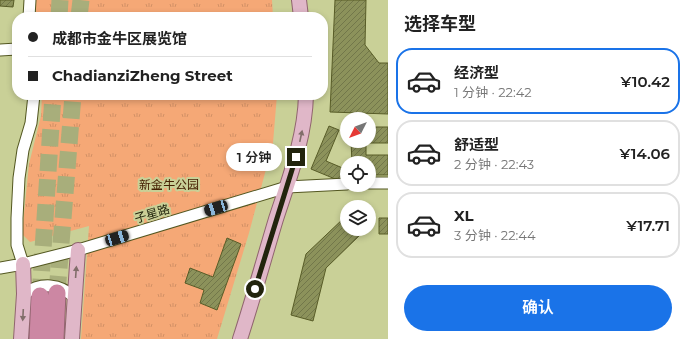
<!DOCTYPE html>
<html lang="zh">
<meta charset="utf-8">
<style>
:root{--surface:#fff;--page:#f2f2f2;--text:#222;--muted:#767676;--line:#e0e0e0;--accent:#1a73e8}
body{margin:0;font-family:Montserrat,"Noto Sans SC",sans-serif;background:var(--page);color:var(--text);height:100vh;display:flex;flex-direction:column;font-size:15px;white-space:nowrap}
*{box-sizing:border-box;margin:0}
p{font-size:13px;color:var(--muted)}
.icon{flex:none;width:22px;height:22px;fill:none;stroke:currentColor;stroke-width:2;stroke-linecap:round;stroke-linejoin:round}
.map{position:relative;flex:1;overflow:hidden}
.sheet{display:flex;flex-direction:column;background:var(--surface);width:300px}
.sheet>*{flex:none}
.guide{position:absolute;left:12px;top:12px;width:316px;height:88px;border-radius:16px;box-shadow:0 2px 6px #0003;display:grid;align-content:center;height:88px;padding:0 16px;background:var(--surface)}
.needle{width:26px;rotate:228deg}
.buttons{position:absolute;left:340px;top:112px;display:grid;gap:8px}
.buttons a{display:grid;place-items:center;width:36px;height:36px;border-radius:50%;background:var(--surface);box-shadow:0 2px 6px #0003;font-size:20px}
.end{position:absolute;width:18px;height:18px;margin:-9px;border:5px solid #22240d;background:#fff;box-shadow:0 0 0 2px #fff}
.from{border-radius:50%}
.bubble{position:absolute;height:28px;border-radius:14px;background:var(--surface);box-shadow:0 2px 6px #0003;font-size:13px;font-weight:600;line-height:28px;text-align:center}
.car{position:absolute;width:12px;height:24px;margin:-12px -6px;border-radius:5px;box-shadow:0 0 3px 1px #0007;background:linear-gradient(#222 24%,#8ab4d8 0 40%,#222 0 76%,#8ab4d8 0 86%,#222 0)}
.guide b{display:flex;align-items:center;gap:14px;height:38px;font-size:15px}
.guide b+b{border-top:1px solid var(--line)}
.guide i{width:10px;height:10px;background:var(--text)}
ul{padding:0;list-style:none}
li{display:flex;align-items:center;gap:12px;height:66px;margin:0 8px 6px;padding:0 8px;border:2px solid var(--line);border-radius:16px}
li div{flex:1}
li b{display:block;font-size:15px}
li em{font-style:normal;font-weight:600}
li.on{border-color:var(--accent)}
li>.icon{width:36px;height:36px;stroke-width:1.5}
h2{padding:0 16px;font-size:18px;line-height:48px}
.button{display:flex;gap:8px;margin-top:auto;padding:8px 16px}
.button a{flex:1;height:46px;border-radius:24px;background:var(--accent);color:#fff;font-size:16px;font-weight:600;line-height:46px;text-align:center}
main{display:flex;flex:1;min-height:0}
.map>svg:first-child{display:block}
.grass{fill:url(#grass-tufts)}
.building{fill:url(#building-hatch);stroke:#585c27}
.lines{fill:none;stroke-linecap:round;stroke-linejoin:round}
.highway-tunnel{stroke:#a8ae7b;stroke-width:17;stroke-dasharray:17 8;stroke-linecap:butt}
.minor-casing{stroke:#535721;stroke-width:13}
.major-casing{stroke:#90646e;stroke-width:16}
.highway-casing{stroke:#90646e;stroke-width:19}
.minor{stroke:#fff;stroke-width:11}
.major{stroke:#e0b7c8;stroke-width:14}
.highway{stroke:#cc87a3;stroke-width:17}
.oneway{fill:#816e6a}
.route{stroke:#22240d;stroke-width:5}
.labels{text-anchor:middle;stroke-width:4;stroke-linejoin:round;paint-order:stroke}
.park-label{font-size:12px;fill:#462103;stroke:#c9d097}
.street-label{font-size:12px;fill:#22240d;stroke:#c9d097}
</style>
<main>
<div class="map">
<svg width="388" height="339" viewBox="0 0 388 339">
<defs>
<pattern id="grass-tufts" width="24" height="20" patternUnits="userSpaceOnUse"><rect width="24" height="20" fill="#f5a876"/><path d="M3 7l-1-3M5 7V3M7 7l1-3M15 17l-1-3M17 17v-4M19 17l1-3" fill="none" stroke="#d29065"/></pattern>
<pattern id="building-hatch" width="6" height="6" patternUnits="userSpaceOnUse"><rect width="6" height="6" fill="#8c925b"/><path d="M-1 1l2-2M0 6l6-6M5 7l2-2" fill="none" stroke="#72774a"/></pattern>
</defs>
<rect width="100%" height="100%" fill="#c9d097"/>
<path class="grass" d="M36,0h236l1,17h-237z
M42,95h235l-4,48 -24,90 -32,106h-136l8,-113 -59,16 -8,-8 7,-70 12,-48z"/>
<path class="building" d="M0,0h14l-1,7 -13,-1z
M335,0h31l-1,45 14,18h9v51l-58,-2z
M329,126l10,4 -13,31 19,8 -5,12 -29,-12z
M369,127h19v16h-22v12h22v20h-19v-12h-17l-1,-22h18z
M345,217l2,2v10h9l5,5 -35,34 -13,53 -22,-6 15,-61z
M379,218h9v16h-9z
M227,238l14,6 -24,66 -17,-7 4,-13 -19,-7 5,-15 23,9z"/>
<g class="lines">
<path class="highway-tunnel" d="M59,17l1,-17
M79,17l2,-17
M57,293l16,-198
M40,296l13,-201"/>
<defs>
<path id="minor" d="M29,17l1,-17
M0,50l17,-1
M369,183h19
M23,264l-6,-19v-27l2,-40 4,-28 8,-27 3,-28
M0,268l23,-4 55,-14 209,-63 60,-3
M24,294c17,-12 36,-11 51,4"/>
<path id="major" d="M299,0l2,17
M21,339l3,-45 -1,-30
M72,339l6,-89
M240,339c13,-40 24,-80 36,-120 13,-40 29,-81 30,-124"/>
<path id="highway" d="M38,339l2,-43
M55,339l2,-46"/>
</defs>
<use href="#minor" class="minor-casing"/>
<use href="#major" class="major-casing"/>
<use href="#highway" class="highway-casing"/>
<use href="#minor" class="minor"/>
<use href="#major" class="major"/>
<use href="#highway" class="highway"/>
</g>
<defs><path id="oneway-solid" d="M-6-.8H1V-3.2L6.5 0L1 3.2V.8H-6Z"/></defs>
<g class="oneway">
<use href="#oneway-solid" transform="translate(301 136) rotate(-78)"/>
<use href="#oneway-solid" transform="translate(76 272) rotate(-86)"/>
<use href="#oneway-solid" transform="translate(23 315) rotate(93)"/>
</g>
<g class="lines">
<path class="route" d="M255,289l41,-132"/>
</g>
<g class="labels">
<g class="park-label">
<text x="169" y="189">新金牛公园</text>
</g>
<g class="street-label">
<text transform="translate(152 214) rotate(-17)" y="4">子星路</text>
</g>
</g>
</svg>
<div class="buttons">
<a><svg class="needle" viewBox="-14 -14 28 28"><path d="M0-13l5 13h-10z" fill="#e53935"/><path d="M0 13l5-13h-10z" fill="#767676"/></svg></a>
<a><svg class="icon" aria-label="locate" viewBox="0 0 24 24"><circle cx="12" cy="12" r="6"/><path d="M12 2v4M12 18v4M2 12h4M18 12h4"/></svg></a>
<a><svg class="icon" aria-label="layers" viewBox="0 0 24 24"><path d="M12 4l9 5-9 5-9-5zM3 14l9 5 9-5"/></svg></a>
</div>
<i class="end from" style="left:255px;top:289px"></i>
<i class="end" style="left:296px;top:157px"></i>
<div class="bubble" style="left:226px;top:143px;width:56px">1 分钟</div>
<i class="car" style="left:216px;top:208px;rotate:253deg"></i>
<i class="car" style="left:117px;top:238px;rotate:73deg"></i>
<div class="guide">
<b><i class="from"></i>成都市金牛区展览馆</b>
<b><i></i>ChadianziZheng Street</b>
</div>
</div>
<section class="sheet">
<h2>选择车型</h2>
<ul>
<li class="on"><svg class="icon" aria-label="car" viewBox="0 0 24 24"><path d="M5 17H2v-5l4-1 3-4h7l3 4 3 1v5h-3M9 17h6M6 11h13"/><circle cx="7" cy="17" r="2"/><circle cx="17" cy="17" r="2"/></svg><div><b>经济型</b><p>1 分钟 · 22:42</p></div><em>¥10.42</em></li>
<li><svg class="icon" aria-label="car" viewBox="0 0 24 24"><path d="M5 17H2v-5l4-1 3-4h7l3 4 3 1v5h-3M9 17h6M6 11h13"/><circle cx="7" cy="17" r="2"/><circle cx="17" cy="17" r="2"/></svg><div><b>舒适型</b><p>2 分钟 · 22:43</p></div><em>¥14.06</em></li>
<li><svg class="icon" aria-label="car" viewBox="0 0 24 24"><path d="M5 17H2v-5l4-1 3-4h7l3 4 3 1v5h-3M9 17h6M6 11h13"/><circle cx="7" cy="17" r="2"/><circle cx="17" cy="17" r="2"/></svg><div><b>XL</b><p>3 分钟 · 22:44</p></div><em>¥17.71</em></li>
</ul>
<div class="button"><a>确认</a></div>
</section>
</main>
